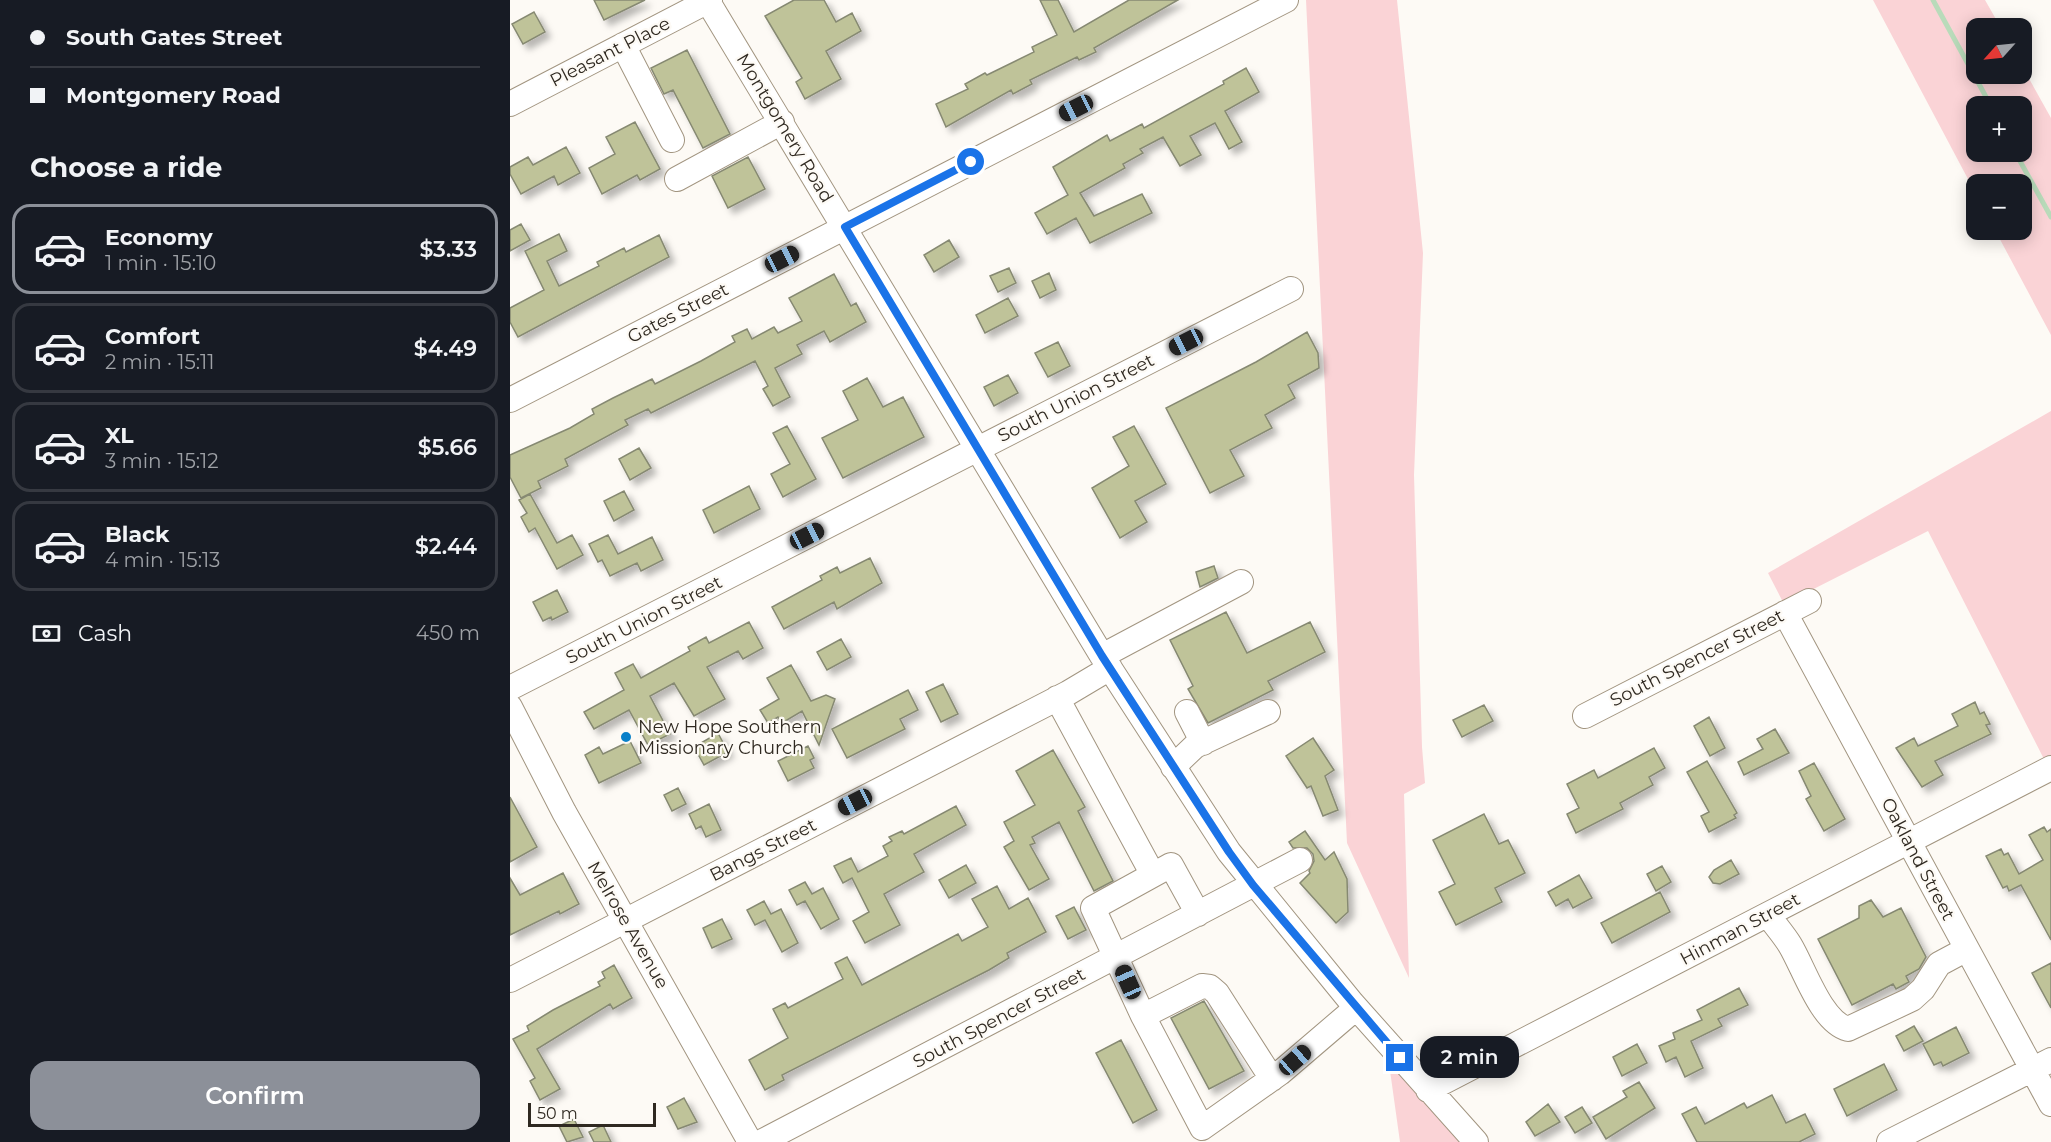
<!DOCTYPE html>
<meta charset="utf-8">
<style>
:root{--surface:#171b24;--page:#242831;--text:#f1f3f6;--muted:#9ea1a6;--line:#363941;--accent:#8c9099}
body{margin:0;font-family:Montserrat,sans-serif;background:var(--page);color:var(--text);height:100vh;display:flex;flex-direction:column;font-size:22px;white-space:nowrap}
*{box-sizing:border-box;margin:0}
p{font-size:20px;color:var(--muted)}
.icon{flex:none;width:33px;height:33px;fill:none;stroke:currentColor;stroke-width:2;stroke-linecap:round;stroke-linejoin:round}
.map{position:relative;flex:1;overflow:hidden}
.sheet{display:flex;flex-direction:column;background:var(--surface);width:510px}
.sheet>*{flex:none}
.guide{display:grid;align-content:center;height:132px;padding:0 30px;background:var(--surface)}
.needle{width:39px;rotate:243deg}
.buttons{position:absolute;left:1456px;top:18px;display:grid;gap:12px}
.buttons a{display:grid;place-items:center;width:66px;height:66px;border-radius:12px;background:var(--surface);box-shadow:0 3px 15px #0003;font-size:30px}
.scale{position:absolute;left:18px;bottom:15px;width:128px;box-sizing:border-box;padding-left:6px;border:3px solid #2f2921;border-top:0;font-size:16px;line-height:21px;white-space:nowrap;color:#2f2921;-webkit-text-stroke:4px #fdfaf5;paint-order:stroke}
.end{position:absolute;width:27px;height:27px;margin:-14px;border:8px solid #1a73e8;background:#fff;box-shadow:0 0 0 3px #fff}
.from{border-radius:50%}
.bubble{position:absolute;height:42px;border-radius:18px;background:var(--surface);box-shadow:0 3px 15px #0003;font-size:20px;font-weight:600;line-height:42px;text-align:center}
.car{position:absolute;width:18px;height:36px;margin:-18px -9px;border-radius:8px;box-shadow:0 0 4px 2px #0007;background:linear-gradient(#222 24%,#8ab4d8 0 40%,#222 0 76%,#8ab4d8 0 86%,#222 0)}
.guide b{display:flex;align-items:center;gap:21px;height:57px;font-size:22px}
.guide b+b{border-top:2px solid var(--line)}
.guide i{width:15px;height:15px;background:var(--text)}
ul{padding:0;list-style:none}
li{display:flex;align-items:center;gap:18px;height:90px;margin:0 12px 9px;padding:0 18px;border:3px solid var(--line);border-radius:18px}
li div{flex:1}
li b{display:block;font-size:22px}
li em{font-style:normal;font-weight:600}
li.on{border-color:var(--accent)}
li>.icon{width:54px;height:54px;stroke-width:1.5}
h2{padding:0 30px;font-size:27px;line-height:72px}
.pay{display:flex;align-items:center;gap:15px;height:66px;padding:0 30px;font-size:22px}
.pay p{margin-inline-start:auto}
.cta{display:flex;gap:12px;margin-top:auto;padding:12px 30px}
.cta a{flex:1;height:69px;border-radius:18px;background:var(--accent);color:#fff;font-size:24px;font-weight:600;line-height:69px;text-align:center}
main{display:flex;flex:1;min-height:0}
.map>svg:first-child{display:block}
.green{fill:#fad3d6;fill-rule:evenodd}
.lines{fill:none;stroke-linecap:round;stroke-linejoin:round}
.stream{stroke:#b9dbba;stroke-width:5}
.building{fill:#bfc399;stroke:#868972;stroke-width:1.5;filter:url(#shadow)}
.minor-casing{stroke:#a29580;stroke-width:26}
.minor{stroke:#fff;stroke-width:24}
.route{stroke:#1a73e8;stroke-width:8}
.poi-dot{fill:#0980c9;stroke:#fdfaf5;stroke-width:2}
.labels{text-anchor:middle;stroke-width:4.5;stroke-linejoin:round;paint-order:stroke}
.street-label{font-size:18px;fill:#2f2921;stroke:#fdfaf5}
.poi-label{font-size:18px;fill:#2f2921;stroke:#fdfaf5;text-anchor:start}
</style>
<main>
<section class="sheet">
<div class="guide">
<b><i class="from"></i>South Gates Street</b>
<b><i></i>Montgomery Road</b>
</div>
<h2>Choose a ride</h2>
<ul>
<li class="on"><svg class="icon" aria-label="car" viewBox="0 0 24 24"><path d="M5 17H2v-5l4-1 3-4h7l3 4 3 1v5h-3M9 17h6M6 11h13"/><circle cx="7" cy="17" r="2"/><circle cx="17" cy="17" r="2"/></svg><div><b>Economy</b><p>1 min · 15:10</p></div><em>$3.33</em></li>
<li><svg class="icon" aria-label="car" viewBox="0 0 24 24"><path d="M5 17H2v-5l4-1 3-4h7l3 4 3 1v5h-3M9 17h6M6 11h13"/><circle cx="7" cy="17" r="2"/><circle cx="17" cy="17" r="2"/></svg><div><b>Comfort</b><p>2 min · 15:11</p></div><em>$4.49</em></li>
<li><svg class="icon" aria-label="car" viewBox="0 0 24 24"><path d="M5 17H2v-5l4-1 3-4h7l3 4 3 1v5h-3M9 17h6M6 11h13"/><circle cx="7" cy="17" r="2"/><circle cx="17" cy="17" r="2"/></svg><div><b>XL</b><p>3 min · 15:12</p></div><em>$5.66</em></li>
<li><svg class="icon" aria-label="car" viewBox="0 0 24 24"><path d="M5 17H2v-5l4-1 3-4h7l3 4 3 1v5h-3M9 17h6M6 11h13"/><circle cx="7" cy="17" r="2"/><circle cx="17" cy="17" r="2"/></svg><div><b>Black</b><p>4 min · 15:13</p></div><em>$2.44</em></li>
</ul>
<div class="pay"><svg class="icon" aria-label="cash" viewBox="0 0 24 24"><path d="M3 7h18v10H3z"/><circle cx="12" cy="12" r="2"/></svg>Cash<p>450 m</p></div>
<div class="cta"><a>Confirm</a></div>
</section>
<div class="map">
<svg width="1541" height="1142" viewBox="0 0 1541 1142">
<defs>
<filter id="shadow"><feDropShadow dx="5.5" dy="5.5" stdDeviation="3" flood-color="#0004"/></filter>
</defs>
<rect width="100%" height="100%" fill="#fdfaf5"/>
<path class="green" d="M796,0h91l26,253 -9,222 8,272 3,36 -21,11 5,184 -62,-135z
M1363,0h112l16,28h-24v46h45v-8l29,52v217l-56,-105h27v-46h-45v12zM1512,106v46h-45v-46z
M1541,411v352l-4,2 -119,-234 -144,73 -16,-31z
M876,1042l90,100h-76z"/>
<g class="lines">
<path class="stream" d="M1423,0l58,106
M1505,152l36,65"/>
</g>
<path class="building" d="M84,0h51l-41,20z
M284,0h30l12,22 16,-9 9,18 -35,20 15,28 -36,20 -9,-17 6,-4 -37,-62z
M530,0h18l16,32 55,-32h49l-84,48 2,4 -17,8 -2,-3 -47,23 2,4 -19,10 -2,-4 -65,37 -10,-23 32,-15 -3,-5 20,-11 2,2 47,-23 -2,-5 25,-12z
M24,12l11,20 -22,12 -11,-20z
M177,50l43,84 -27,14 -30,-58 -9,4 -13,-26z
M736,68l13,24 -34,19 17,31 -13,7 -14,-26 -25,13 11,19 -21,11 -17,-29 -23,12 3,4 -20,11 2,4 -45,25 14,23 48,-22 10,19 -62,30 -14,-25 -29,16 -12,-21 33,-18 -15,-28 54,-32 3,6 32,-17 2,4 80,-44 -1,-3z
M125,122l25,47 -20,11 -3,-5 -35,19 -13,-26 26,-14 -9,-17z
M56,147l14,26 -22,12 -4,-9 -33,18 -11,-20v-7l18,-10 5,8z
M238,157l17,32 -37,19 -16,-32z
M11,224l9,16 -20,11v-21z
M49,234l8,17 -20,10 12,25 40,-20 -2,-4 27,-14 2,4 33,-17 10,22 -151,80 -8,-15v-14l34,-18 -19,-39z
M439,240l10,17 -25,15 -10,-17z
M499,268l7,15 -18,9 -8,-16z
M539,273l7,17 -16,8 -8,-17z
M324,274l17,32 5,-3 10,19 -36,20 -6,-11 -27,14 5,9 -27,14 15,29 -17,9 -10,-17 5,-3 -13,-25 -104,52 -3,-4 -23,11 3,5 -63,34 3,7 -30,15 3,7 -20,10 -11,-21v-22l60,-27 24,-14 -2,-5 21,-11 39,-19 3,5 46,-23 34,-19 -3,-6 15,-7 5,10 22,-12 4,6 24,-12 -13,-23z
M498,298l10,18 -33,17 -9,-18z
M797,332l11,21 1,15 -31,17 7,13 -30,17 7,13 -42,22 14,26 -34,17 -44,-85 90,-46z
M548,342l12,24 -22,11 -13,-24z
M498,375l10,18 -24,13 -10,-19z
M357,378l16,29 20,-10 21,40 -81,41 -21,-40 36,-18 -15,-29z
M277,426l29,53 -33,18 -12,-23 19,-10 -17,-31z
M624,426l32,58 -31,17 12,21 -27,16 -28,-50 37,-22 -16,-29z
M129,448l12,20 -21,12 -11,-21z
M239,486l11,23 -46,24 -11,-23z
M114,491l10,19 -20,11 -10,-20z
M20,494l27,49 15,-8 11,20 -26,14 -22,-41 -6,4 -8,-15 6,-4 -8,-13z
M98,535l10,19 34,-17 11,23 -22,11 -4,-8 -27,13 -8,-16 -4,2 -9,-18z
M360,558l12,25 -45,26 -3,-7 -50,27 -12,-22 50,-27 -2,-4 17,-9 3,6z
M704,566l4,12 -18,9 -4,-15z
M47,590l11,22 -16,8 -1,-3 -8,4 -10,-19z
M716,612l21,41 63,-31 15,30 -57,29 5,9 -65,33 -20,-34 5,-3 -23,-46z
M239,622l14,26 -20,11 -5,-8 -31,16 18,32 -31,17 -20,-33 -24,13 20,38 -22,11 -19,-35 -35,19 -10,-17 40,-22 -9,-17 18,-9 8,14 49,-27 -2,-4 18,-10 3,6z
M331,639l10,18 -24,13 -10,-18z
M281,665l20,36 15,-6 9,4 -16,46 -17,-34 -20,12 -4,-6 -10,6 -8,-13 19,-11 -12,-21z
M433,684l15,30 -17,8 -15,-30z
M398,690l10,20 -18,9 5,10 -58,29 -15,-29z
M1465,702l5,12 4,-2 6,12 -4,1 5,9 -56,27 8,14 -21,12 -26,-39 18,-10 4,8 40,-20 -6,-12z
M974,705l9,16 -31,16 -9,-17z
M1199,717l16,31 -15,8 -16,-30z
M1265,729l14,24 -45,22 -6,-13 25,-13 -6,-10z
M208,733l10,19 -24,13 -10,-18z
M803,738l21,32 -9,6 13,34 -15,6 -12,-30 -4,2 -21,-32z
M120,741l11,22 -42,20 -14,-28 14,-8 4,7z
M298,746l6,12 -4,2 4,8 -26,13 -10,-20z
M1144,748l11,20 -16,9 4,8 -33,18 3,6 -47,24 -9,-19 12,-6 -12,-24 27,-14 4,8z
M543,750l32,57 -7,4 35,70 -19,10 -35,-69 -27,15 3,6 -5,2 19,34 -20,11 -25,-43 10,-6 -10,-19 31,-17 -19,-34z
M1197,761l30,52 -3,2 2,3 -27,14 -8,-16 8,-4 -22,-40z
M1304,763l31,56 -21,12 -18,-32 5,-3 -12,-25z
M168,788l8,16 -14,7 -8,-16z
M0,797l27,50 -27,15z
M199,804l12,26 -15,7 -5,-11 -5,3 -7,-15z
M446,806l10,19 -52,29 10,18 -40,22 16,31 -35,18 -12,-22 16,-9 -17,-34 -9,5 -9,-17 17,-8 7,14 30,-16 -5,-10 9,-5 -3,-4 13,-6 2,3z
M974,814l15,30 9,-4 17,33 -30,15 7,14 -46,23 -17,-33 16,-8 -22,-44z
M1534,827l3,5 4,-3v111l-30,-55 -12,6 -2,-5 -4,2 -17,-32 15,-7 3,6 4,-2 11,21 24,-14 -14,-25z
M795,831l20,29 9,-8 13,27 1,33 -12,11 -36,-40 10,-10 -1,-2 5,-10 -1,-7 -6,-6h-14l-4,-6z
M1221,860l8,14 -19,10 -7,-1 -4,-6 5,-7z
M456,865l10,18 -27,15 -10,-18z
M1152,866l9,16 -15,9 -9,-17z
M53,873l16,31 -19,10 -1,-3 -49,24v-57l10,17z
M1069,875l13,23 -19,10 -5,-9 -12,7 -8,-14z
M295,882l7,12 11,-6 16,31 -18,10 -16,-28 -8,4 -8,-15z
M487,886l12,23 19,-11 18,34 -39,21 2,5 -20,12 -207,105 2,5 -19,10 -16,-30 39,-22 -15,-29 12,-6 3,5 55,-29 -8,-16 12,-6 15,28 96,-51 4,7 26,-14 -16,-28z
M1150,892l10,20 -58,31 -11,-20z
M1361,900l12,17 18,-9 25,49 -7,12 -13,7 3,6 -13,7 -3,-5 -41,21 -34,-66 41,-21v-12z
M254,901l7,13 10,-5 17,34 -16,9 -17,-32 -10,5 -8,-15z
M564,907l12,23 -18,9 -12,-23z
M212,919l10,20 -20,9 -9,-20z
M1541,963v45l-19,-35z
M104,965l18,33 -19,11 -3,-5 -73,45 23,40 -20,11 -10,-19 5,-3 -22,-39 16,-8 -2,-5 26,-16 47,-24 -2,-4 7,-4 -3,-6z
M1229,988l9,17 -30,14 4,7 -31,15 12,27 -18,9 -9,-20 -10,5 -7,-16 16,-7 -2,-6 29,-13 -5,-10z
M694,1001l40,70 -35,18 -38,-71z
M1404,1026l9,15 -19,10 -8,-15z
M1446,1027l13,26 -26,13 -2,-4 -7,3 -11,-21z
M611,1040l36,70 -24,13 -37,-70z
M1127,1044l10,19 -25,13 -9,-19z
M1374,1064l13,26 -50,26 -13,-27z
M1129,1082l16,26 -49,31 -13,-22 34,-20 -4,-6z
M1262,1095l14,28 19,-9 10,20 -16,8h-102l-15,-28 14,-7 9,17 39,-21 3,5z
M174,1098l13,24 -19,7 -11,-22z
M1038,1104l12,18 -25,14 -9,-14z
M1072,1107l10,16 -17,10 -10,-16z
M64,1119l9,18 -16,5 -8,-16z
M93,1125l8,17h-17l-5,-10z"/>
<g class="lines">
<defs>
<path id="minor" d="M197,0l395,656 127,196 123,151 124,139
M113,45l49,95
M0,104l200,-104
M167,179l105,-57
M0,400l776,-400
M1275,613l266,491
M592,656l139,-74
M0,688l781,-399
M547,698l96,177
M0,707l54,105 186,330
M677,712l16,31
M1075,716l224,-115
M663,767l22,-21 73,-34
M688,914l-27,-49 -78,43 50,108 59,112 78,-55 76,-65
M1258,915c7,10 16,20 22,30 14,23 31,77 58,84l64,-30 11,-10 16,-25 28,-15
M0,980l558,-287 42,-25
M633,1016l59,-30 8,1 7,6 55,86
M918,1090l623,-322
M251,1142l539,-282
M1379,1142l162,-82"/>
</defs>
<use href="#minor" class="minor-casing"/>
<use href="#minor" class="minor"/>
</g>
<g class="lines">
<path class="route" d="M461,162l-126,65 257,429 127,196 24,33 147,173"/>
</g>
<circle class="poi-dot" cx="116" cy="737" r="6"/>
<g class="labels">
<g class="street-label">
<text transform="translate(100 52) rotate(-27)" y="6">Pleasant Place</text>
<text transform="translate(275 128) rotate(59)" y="6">Montgomery Road</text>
<text transform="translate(168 313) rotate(-27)" y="6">Gates Street</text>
<text transform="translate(566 398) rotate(-27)" y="6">South Union Street</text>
<text transform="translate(134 620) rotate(-27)" y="6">South Union Street</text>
<text transform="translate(1187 658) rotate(-27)" y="6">South Spencer Street</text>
<text transform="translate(253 850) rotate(-27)" y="6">Bangs Street</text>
<text transform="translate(1408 859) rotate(62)" y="6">Oakland Street</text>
<text transform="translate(118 925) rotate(60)" y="6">Melrose Avenue</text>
<text transform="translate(1230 929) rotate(-28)" y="6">Hinman Street</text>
<text transform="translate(489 1018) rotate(-28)" y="6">South Spencer Street</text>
</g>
<g class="poi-label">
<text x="128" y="733">New Hope Southern<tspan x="128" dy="21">Missionary Church</tspan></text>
</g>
</g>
</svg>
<div class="buttons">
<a><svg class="needle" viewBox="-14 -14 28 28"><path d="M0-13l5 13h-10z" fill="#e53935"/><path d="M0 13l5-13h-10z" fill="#9ea1a6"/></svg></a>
<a>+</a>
<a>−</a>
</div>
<div class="scale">50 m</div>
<i class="end from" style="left:461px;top:162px"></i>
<i class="end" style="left:890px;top:1058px"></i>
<div class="bubble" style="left:910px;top:1036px;width:99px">2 min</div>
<i class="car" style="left:566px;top:108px;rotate:243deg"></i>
<i class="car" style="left:272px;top:259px;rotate:63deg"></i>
<i class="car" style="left:676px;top:342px;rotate:243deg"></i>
<i class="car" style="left:297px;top:536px;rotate:63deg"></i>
<i class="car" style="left:345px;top:802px;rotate:243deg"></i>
<i class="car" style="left:618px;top:982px;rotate:336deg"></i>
<i class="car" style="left:785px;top:1060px;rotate:49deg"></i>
</div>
</main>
